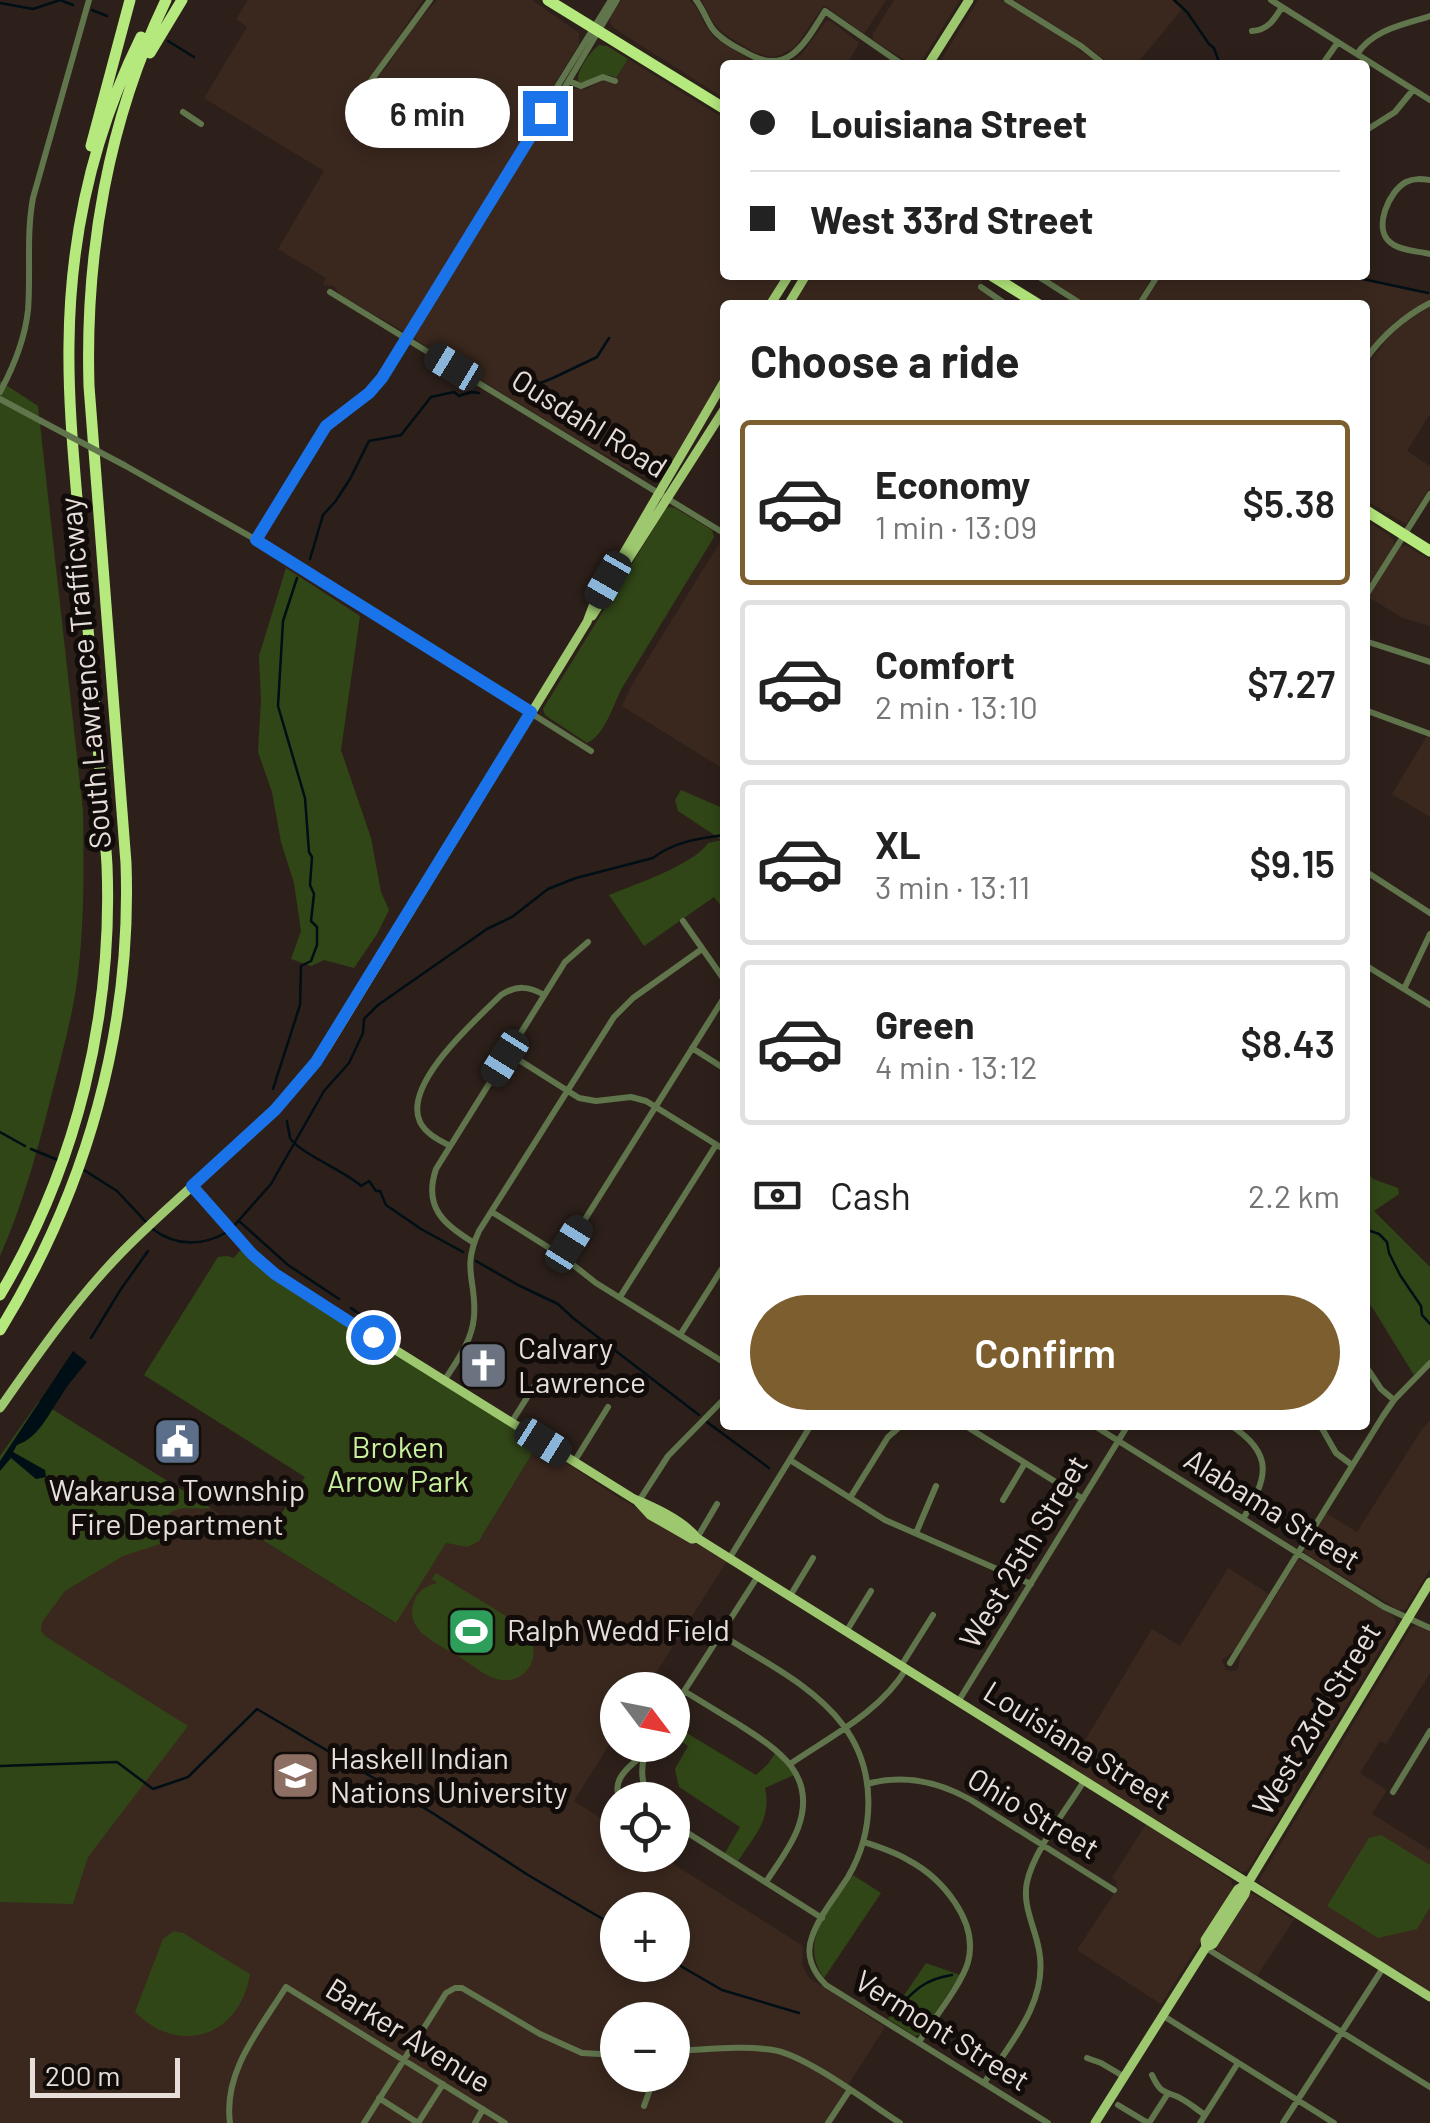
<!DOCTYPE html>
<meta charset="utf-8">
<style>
:root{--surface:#fff;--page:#f6f6f6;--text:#222;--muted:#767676;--line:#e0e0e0;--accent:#7d5e2e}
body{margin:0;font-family:Barlow,sans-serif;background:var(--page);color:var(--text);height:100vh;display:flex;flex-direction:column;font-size:38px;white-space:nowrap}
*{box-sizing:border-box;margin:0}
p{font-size:32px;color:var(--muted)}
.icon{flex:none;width:55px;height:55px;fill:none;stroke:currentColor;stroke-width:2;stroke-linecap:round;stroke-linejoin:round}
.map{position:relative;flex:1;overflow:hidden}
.panel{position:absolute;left:720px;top:300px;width:650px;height:1130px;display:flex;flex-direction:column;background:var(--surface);border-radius:10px;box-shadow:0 5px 15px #0003}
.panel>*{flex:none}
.hud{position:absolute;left:720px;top:60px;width:650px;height:220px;border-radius:10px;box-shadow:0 5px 15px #0003;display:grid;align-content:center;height:220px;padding:0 30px;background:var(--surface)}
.needle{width:65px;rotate:122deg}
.buttons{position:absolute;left:600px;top:1672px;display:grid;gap:20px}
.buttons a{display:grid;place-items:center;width:90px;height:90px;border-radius:50%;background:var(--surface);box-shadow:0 5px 15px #0003;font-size:50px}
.scale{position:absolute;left:30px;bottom:25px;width:150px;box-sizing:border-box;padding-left:10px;border:5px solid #e7deda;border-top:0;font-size:28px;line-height:35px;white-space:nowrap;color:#e7deda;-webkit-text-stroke:8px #110c09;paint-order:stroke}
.end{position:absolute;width:45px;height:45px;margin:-22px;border:12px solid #1a73e8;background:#fff;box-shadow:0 0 0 5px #fff}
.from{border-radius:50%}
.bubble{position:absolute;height:70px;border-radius:35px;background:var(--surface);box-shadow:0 5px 15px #0003;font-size:32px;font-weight:600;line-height:70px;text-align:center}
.car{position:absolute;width:30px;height:60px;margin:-30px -15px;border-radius:12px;box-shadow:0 0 8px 2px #0007;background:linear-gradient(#222 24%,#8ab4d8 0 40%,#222 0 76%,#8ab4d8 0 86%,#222 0)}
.hud b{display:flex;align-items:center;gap:35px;height:95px;font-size:38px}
.hud b+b{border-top:2px solid var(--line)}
.hud i{width:25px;height:25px;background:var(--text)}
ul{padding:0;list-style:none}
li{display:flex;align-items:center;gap:30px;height:165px;margin:0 20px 15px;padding:0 10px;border:5px solid var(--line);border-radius:10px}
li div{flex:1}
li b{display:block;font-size:38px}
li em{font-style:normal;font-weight:600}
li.selected{border-color:var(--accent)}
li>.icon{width:90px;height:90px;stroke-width:1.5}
h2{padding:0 30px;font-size:45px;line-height:120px}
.pay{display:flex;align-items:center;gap:25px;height:110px;padding:0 30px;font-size:38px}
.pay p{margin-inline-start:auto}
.button{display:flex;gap:20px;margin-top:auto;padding:20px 30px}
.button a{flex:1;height:115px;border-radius:60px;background:var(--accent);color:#fff;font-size:40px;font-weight:600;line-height:115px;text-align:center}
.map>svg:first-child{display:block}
.built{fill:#3a281e;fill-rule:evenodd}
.green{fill:#314617}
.water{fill:#000e15}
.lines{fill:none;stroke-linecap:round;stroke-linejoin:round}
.stream{stroke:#000e15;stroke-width:2.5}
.minor{stroke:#60754c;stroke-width:6}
.major{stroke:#9dc86f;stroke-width:9}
.highway{stroke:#b5e97d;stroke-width:11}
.minor-bridge{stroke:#60754c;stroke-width:6}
.route{stroke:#1a73e8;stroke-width:12}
.labels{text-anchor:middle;stroke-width:10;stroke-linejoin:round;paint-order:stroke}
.street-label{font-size:30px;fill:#e7deda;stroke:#110c09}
.poi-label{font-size:30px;fill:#e7deda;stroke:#110c09;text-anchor:start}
.park-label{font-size:30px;fill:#c8f19c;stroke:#110c09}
</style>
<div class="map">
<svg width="1430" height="2123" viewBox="0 0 1430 2123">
<rect width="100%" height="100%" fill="#2d201a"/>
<path class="built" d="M248,0h175l-41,61 -24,31 5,4 28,-35 22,-34 24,-27h95l47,33v11l-43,70 -1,8 -17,23 -50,86 -63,101 -65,-37 -6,-9 -11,-1 3,-7 -48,-29 46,-78 -120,-73 43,-71 -11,-8z
M622,0h67l8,8 9,19 9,11 37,23 12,4h-39v34l-111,-71 -4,-5 -1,-5z
M702,0h184l-22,34 -40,-29 -29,42 -14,8 -10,2 -16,-4 -32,-20 -10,-11z
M894,0h66l-41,65h-6l-40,-25v-6z
M978,0h23l66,41 33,24h-162z
M1014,0h160l9,8 -47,57h-24l-34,-25z
M826,21h5l28,22 -12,22h-68l10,-3 12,-7z
M628,59l97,60v156h58l-16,30h-42v69l-47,81 -17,28 -4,1 -75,-42 -166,-102 -2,-4 152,-247h20l17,-9 10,3z
M810,275h166l7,5 -5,9 23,16h-209z
M1042,275h111l-18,30h-46z
M1162,275h182l86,19v5l-36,23 -29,32v-49h-222z
M1430,307v107l-23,37 23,15v22l-24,36 -41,-24v-133l24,-30 17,-16z
M1365,520l24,15 5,6 -1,6 -21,34 -7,-4z
M725,534v236l-103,-64 8,-18z
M1401,546h6l23,14v66l-27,-8 -35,-21z
M1427,736l3,2v79l-38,-23z
M39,1401l356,222 51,-80 21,4 16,-12 55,-91 78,52 111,65 -82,129h-27l-1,42 -43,69 43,28 1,26h41l144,91 -1,19 7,13 76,49 -61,96h-824v-667zM618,1910h54v55h-54zM618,2020h54v55h-54z
M1430,1420v149l-24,40 -7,1 -93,-56 -2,-4 22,-37 31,19 65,-103z
M1299,1559l94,57 3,7 -69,115 -8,8 -23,39 -1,6 -47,79 -6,2 -173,-105 83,-138 28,17 48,-78 41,26 -34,56 -13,10 4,10 8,1 4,-3 3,-17z
M1416,1625l14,7v41l-44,71 -6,-3 -20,32 27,17 -15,24 58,36v143l-32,-23 -3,1 -78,-49 -56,-38 -2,-4 152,-252z
M1146,1824l85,56 3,9 -73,115 -84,-54 40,-61 -1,-9 -4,-2z
M1251,1893l14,7 25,18h5l-38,58 -39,-25 -2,-4z"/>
<path class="green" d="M599,45l8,1 21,13 -12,19c-14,-8 -20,1 -34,5l-4,-2c-1,-11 12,-29 21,-36z
M0,381l38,25 45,405c1,65 2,136 -11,200 -7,33 -16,66 -24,98 -13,50 -27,100 -48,147z
M669,507l6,1 37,22 2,7 -92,151c-9,17 -17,47 -35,55l-42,-28 -2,-6 122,-199z
M286,568l74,48 -19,134 30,88 10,54 8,18 -12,24 -23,34 -30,-8 -13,6 -20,-7 10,-28 -7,-48 -13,-41 -9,-50 -14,-40 3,-52 -2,-44z
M681,790l44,19v102l-11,-14 -70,49 -35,-51c25,-10 86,-31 99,-52l14,-3 -44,-29 -3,-11z
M1365,1170l8,9 25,9 1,6 -25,17 56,56v92l-16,16 -42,-68 -7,-5z
M242,1248l296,196 -59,97 -12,6 -21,-4 -50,80 -132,-82 41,-64 -161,-102 74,-118 9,-1 7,2z
M39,1401l172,107c-15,3 -37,-6 -46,11 -3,7 -3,17 -5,25l-37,12 -58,35 -23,31 -1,9 4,5 143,90 -100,131 -15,47 -73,-2v-446z
M436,1573l91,56 -1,2c6,10 10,19 6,30 -4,13 -17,21 -31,19 -14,-2 -29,-15 -41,-23 -20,-12 -57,-26 -46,-55 3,-11 12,-16 23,-19l-5,-4z
M672,1724l84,51 12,-11 8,-12 18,23 -29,13c7,32 -11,48 -27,73l-13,-8 15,-26 -61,-40 -4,-18 13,-23 -15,-10z
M1381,1835l49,30v42l-13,22 -39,9 -51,-32 42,-68z
M853,1875l28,18 -57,85c-27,-38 8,-70 29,-103z
M174,1931l9,2 67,41c-10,62 -70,83 -115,38l28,-73z
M926,1963l34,12 -39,59 -6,2 -27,-17z"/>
<path class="water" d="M73,1351l14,11c-9,11 -19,22 -26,34 -13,19 -22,41 -44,49l-4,7 32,18 1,7 -10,2 -25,-21 -11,13v-10z"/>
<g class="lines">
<path class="stream" d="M1174,0l13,12 22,32 5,4 6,17
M0,3l33,6 27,-9 13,5
M92,10l15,6
M168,41l26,16
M1344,275l84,18
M513,394l40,-16 44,-21 12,-19
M310,559l13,-44 12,-13 15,-23 19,-38 32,-6 30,-38 23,-5 5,4 12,-4 8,1
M273,1089l27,-84 1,-39 10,-5 6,-16v-18l-6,-6 3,-27 -4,-9 2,-28 -3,-5 -4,-54 -27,-92 5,-85 14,-43
M287,1121c0,2 3,16 3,17 8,14 58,35 71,48l8,-5 7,10h4l6,14 35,24 42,23
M0,1132l25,14
M31,1149l27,11
M84,1170l33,21 29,31
M239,1221l49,44 51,34
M233,1227l38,-43 53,-93 25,-28 14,-30 1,-14 14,-14 109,-76 25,-12 36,-28 28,-11 77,-20c20,-16 47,-20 72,-23
M151,1228c24,18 50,19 76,4
M1365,1229l14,5 8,8 2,11 11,22 21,31 1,9 8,9
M476,1261l42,24 40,19 15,14 126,97
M351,1308l13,9
M91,1338l30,-49 27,-38
M707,1422l62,46
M0,1766l117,-4 36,27 35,-12 69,-68 174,103 97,63 90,53
M672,1961l50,29 77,23
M893,2013c19,-20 30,-34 59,-38"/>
<path class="minor" d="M696,0c7,9 10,19 16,28 8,11 21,18 33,24 43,26 60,-9 80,-41l78,54
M1007,0l74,46 24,19
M1271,0l159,100
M1252,31c16,-1 22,-11 30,-24
M1357,54c17,-25 46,-29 73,-38
M1322,65l16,-23
M569,81l12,5 22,-9 12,4
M359,97l71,-97
M183,112l18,12
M546,112l1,-9 64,-103
M1365,131l30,-19 18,-22
M1430,180c-8,-1 -16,-2 -24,2 -17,9 -34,47 -15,61 10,8 27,8 39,11
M1036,275l47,30
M981,287l26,18
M330,292l392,240
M1139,305l19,-30
M1365,360c17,-24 38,-43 65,-57
M0,392c14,-26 25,-53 28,-82 3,-38 -2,-75 5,-112l56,-198
M0,399l41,22
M124,465l136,77 331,209
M256,540l70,-114 43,-33 13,-15 163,-265 8,-6 64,-107
M1365,597l65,-103
M1365,641l65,21
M1365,710l65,24
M1365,871l65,42
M683,921l42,60
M1365,965l65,40
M1404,989l26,-55
M692,1048l33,21
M508,1053l71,45 17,3 35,-4 15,4 79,49
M450,1146c-11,-6 -24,-12 -30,-24 -18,-38 56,-102 81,-127 15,-10 28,-9 43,0
M492,1212l70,44 34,27 129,80
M474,1243c-30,-19 -51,-35 -38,-74l129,-207 23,-20
M562,1256l163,-260
M620,1297l96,-152
M680,1335l45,-71
M1365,1365l16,24 13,11
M444,1381c13,-20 28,-40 30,-64 3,-36 -13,-47 5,-86l135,-214 19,-19 69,-49
M511,1423l29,-46
M964,1425l119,74
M1093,1425l291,182 46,21
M1230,1425c46,29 37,54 13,94
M1320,1425l16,28 16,12
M790,1460l95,60 146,64
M574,1462l34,-55
M850,1498l38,-61 14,-12
M1003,1500l22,-37
M639,1501l29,-45 57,-58
M916,1533l20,-47
M697,1538l20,-34
M729,1559l82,-134
M790,1596l23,-38
M846,1632l25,-41
M720,1634c42,27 93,51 123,91 34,45 32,106 5,152 -12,19 -29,39 -36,60 -7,18 1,35 14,48l222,138
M1230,1663l153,-247 11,-16 36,-37
M901,1666l32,-51
M684,1691c18,11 36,22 54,33 39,25 80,50 60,104 -7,19 -21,37 -32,54
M958,1702l170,-277
M672,1710l86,-134
M790,1764c41,-28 90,-52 116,-95
M867,1784c36,-10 72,-2 104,16l143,90
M1393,1792l37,-61
M620,1800c-10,-21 10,-34 25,-47
M649,1800c-8,-18 -10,-38 1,-55
M672,1823l150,95
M864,1842c15,5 31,10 44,18 34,18 71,61 60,102 -6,22 -36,59 -49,80
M1206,1948l224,139
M1162,2015l172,108
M672,2051c33,-1 69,-6 101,-1 33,5 97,54 127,73
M1087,2058l14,5 22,13
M1152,2075c7,15 9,16 24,21 10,4 20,13 29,19
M984,2083c26,-39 65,-82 55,-133 -4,-23 -17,-44 -12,-68 7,-32 40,-73 57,-101
M379,2098l39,25
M1118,2105l30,18
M644,2106l11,-31
M230,2123c-7,-52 30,-94 56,-136l219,136
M364,2123l82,-130 9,-5h7l78,46 42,19 36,2
M418,2123l25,-39
M475,2123l8,-14
M828,2123l21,-32
M1149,2123l18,-28
M1200,2123l38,-60
M1283,2123l100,-155"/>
<path class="major" d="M928,65l41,-65
M770,305l19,-30
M788,305l18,-30
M592,616l133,-208
M192,1185l60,69 33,27 349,218c20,8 49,21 63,39l733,459
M0,1408c38,-54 76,-109 122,-156 68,-69 148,-126 205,-205l260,-425 6,-16 132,-226
M638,1502l12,13 42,24 5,-1
M1206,1947l-1,-7 33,-51 10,-6
M1095,2123l111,-176 7,-3 32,-50 3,-11 182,-301"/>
<path class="highway" d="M548,0l177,109
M150,53l32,-53
M91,146l39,-146
M991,275l48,30
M1365,510l65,41
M0,1295c77,-130 113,-279 107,-430 -7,-106 -17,-211 -26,-317 -5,-68 -13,-136 -12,-204 1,-107 25,-212 72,-307
M0,1330c87,-141 132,-301 126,-467l-37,-477c-4,-133 19,-266 77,-386"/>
<path class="minor-bridge" d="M41,421l83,44"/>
</g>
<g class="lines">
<path class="route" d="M373,1337l-98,-63 -23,-20 -60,-68 83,-76 41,-48 215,-350 -275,-172 70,-114 43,-33 13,-15 163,-265"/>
</g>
<defs>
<symbol id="church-square" viewBox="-11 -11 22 22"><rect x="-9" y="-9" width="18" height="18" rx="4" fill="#6b7280" stroke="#110c09"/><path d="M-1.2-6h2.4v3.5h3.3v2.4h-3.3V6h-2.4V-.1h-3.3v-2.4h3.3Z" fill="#fff"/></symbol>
<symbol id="civic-square" viewBox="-11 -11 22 22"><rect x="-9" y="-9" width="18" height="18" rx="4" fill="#5c6f8a" stroke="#110c09"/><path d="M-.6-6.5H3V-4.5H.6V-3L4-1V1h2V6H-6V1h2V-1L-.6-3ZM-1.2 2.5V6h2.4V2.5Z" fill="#fff"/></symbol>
<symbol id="stadium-square" viewBox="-11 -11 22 22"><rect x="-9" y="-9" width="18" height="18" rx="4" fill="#2e9e5b" stroke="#110c09"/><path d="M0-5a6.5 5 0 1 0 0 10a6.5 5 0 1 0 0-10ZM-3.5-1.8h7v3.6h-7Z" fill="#fff"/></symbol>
<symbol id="university-square" viewBox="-11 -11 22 22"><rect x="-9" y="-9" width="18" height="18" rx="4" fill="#8d6e63" stroke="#110c09"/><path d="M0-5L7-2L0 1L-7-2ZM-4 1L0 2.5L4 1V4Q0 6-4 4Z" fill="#fff"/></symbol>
</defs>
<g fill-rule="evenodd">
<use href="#church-square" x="456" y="1338" width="55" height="55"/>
<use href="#civic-square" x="150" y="1414" width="55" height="55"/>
<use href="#stadium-square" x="444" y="1604" width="55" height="55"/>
<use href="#university-square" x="268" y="1748" width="55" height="55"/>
</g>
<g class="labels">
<g class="street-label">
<text transform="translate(589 424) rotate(32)" y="10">Ousdahl Road</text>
<text transform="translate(86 673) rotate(-95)" y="10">South Lawrence Trafficway</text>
<text transform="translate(1272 1510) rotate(32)" y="10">Alabama Street</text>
<text transform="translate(1024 1552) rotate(-59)" y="10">West 25th Street</text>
<text transform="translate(1317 1719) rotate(-59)" y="10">West 23rd Street</text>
<text transform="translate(1077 1746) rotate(32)" y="10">Louisiana Street</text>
<text transform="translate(1033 1814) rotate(31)" y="10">Ohio Street</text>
<text transform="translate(942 2031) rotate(32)" y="10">Vermont Street</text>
<text transform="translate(408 2036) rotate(32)" y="10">Barker Avenue</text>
</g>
<g class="poi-label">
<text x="518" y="1359">Calvary<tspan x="518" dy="34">Lawrence</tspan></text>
<text x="177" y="1501" text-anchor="middle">Wakarusa Township<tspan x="177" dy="34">Fire Department</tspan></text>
<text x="507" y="1641">Ralph Wedd Field</text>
<text x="330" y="1769">Haskell Indian<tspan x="330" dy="34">Nations University</tspan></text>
</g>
<g class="park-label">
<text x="398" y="1458">Broken<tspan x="398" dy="34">Arrow Park</tspan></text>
</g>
</g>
</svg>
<div class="buttons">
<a><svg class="needle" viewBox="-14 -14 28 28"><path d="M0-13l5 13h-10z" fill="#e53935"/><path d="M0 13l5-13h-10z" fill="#767676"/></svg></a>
<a><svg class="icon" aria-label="locate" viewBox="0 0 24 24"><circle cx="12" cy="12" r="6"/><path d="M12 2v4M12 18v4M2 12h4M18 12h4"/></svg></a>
<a>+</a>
<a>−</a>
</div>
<div class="scale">200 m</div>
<i class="end from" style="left:373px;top:1337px"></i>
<i class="end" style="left:545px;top:113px"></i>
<div class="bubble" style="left:345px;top:78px;width:165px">6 min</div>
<i class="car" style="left:453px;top:367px;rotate:301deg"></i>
<i class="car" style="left:608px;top:580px;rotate:210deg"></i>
<i class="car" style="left:505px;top:1058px;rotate:212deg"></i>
<i class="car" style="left:569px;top:1244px;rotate:32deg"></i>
<i class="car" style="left:543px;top:1442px;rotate:122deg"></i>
<div class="hud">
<b><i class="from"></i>Louisiana Street</b>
<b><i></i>West 33rd Street</b>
</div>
<section class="panel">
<h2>Choose a ride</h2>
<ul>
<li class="selected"><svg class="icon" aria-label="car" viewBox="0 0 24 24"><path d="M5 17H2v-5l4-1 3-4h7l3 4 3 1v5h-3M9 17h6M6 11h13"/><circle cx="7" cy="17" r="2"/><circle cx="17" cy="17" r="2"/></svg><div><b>Economy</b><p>1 min · 13:09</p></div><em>$5.38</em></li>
<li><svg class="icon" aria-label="car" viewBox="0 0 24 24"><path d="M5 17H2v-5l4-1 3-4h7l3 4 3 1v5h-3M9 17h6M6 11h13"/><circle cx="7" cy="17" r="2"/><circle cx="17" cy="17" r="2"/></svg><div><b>Comfort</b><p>2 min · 13:10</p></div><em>$7.27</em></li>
<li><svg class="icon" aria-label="car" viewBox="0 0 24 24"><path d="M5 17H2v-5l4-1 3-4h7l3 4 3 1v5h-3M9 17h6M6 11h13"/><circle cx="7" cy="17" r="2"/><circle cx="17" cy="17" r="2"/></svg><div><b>XL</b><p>3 min · 13:11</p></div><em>$9.15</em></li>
<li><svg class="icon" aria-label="car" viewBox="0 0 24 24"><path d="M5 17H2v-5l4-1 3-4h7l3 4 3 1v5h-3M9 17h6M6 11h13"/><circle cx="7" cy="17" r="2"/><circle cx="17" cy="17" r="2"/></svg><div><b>Green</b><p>4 min · 13:12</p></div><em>$8.43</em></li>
</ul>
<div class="pay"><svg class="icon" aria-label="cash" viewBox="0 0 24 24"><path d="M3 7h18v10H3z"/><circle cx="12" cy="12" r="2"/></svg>Cash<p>2.2 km</p></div>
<div class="button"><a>Confirm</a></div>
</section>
</div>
